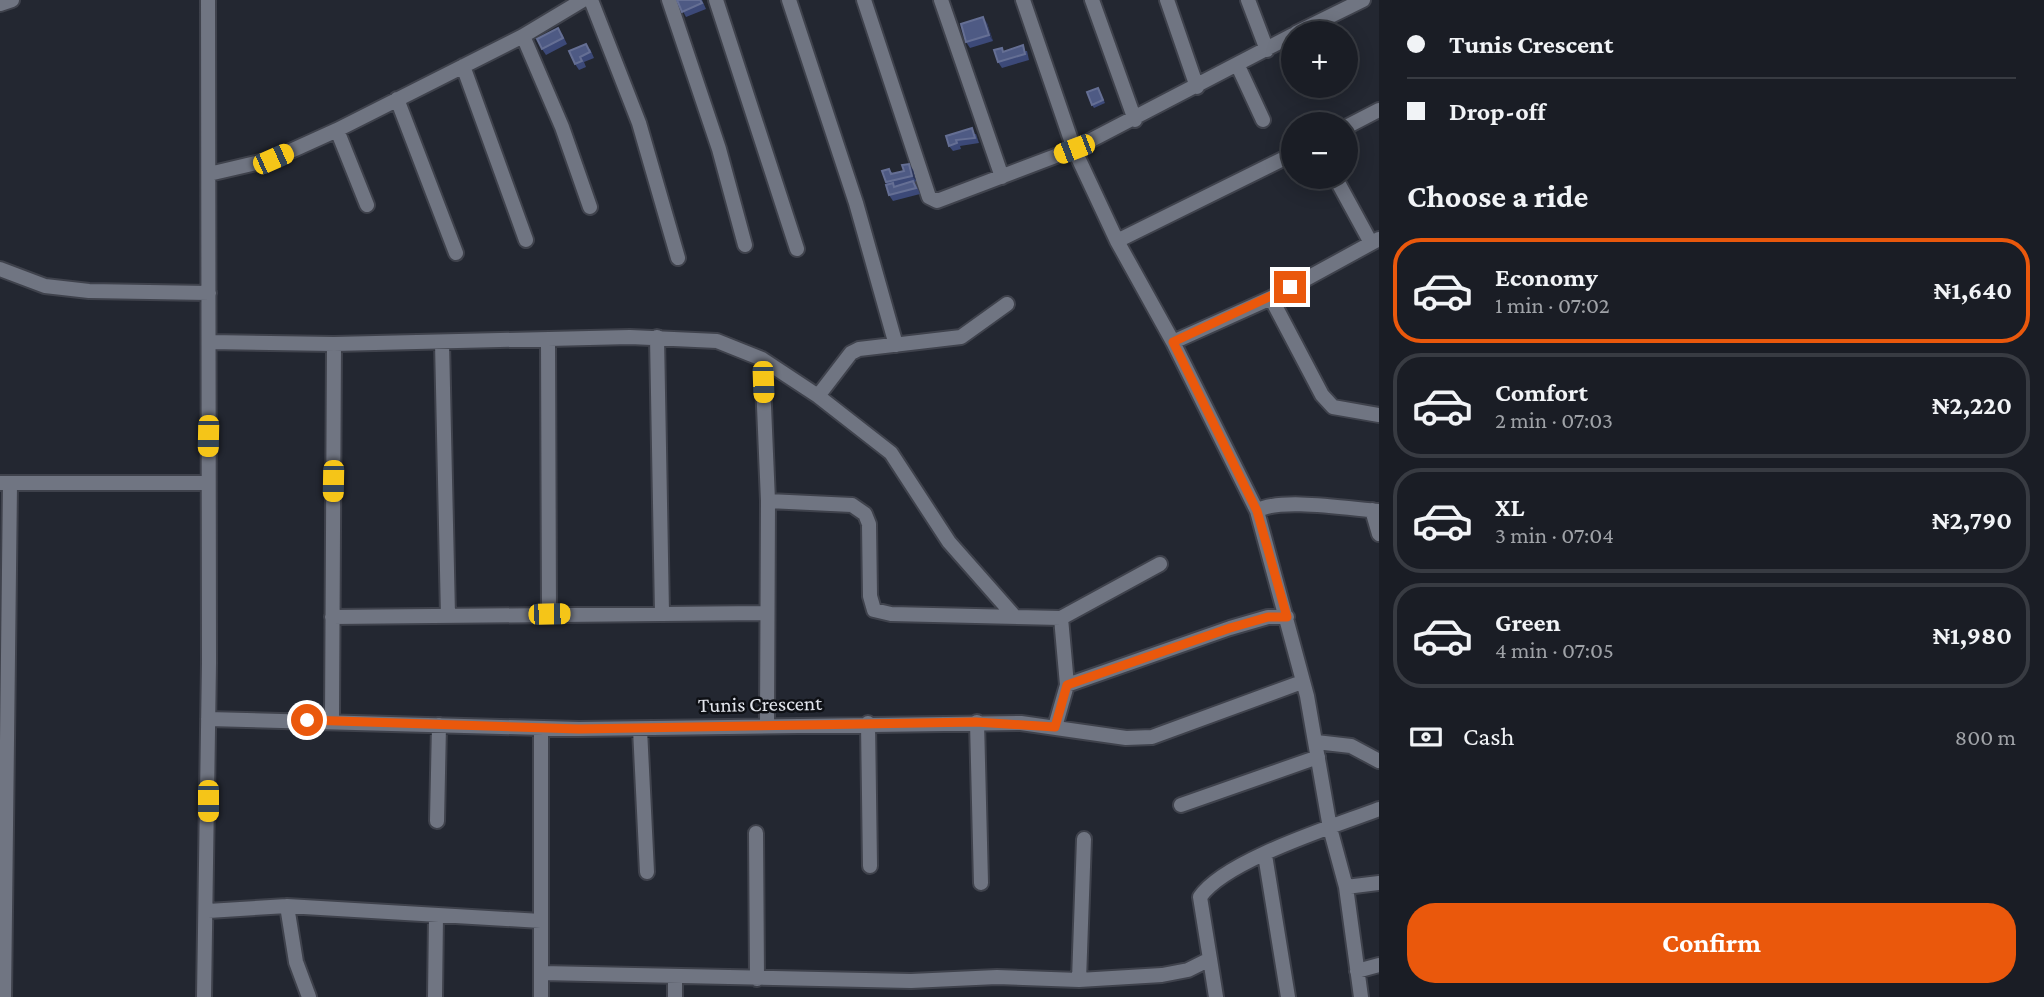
<!DOCTYPE html>
<meta charset="utf-8">
<style>
:root{--surface:#1a1d25;--page:#272a32;--text:#f1f3f6;--muted:#9fa2a7;--line:#383b42;--accent:#ea580c}
body{margin:0;font-family:"Crimson Pro",serif;background:var(--page);color:var(--text);height:100vh;display:flex;flex-direction:column;font-size:26px;white-space:nowrap}
*{box-sizing:border-box;margin:0}
p{font-size:23px;color:var(--muted)}
.icon{flex:none;width:38px;height:38px;fill:none;stroke:currentColor;stroke-width:2;stroke-linecap:round;stroke-linejoin:round}
.map{position:relative;flex:1;overflow:hidden}
.sheet{display:flex;flex-direction:column;background:var(--surface);width:665px}
.sheet>*{flex:none}
.hud{display:grid;align-content:center;height:154px;padding:0 28px;background:var(--surface)}
.buttons{position:absolute;left:1281px;top:21px;display:grid;gap:14px}
.buttons a{display:grid;place-items:center;width:77px;height:77px;border-radius:50%;background:var(--surface);box-shadow:0 4px 18px #0003,0 0 0 2px var(--line);font-size:35px}
.end{position:absolute;width:32px;height:32px;margin:-16px;border:9px solid #ea580c;background:#fff;box-shadow:0 0 0 4px #fff}
.from{border-radius:50%}
.car{position:absolute;width:21px;height:42px;margin:-21px -10px;border-radius:9px;box-shadow:0 0 5px 2px #0007;background:linear-gradient(#f5c518 24%,#345 0 40%,#f5c518 0 76%,#345 0 86%,#f5c518 0)}
.hud b{display:flex;align-items:center;gap:24px;height:66px;font-size:26px}
.hud b+b{border-top:2px solid var(--line)}
.hud i{width:18px;height:18px;background:var(--text)}
ul{padding:0;list-style:none}
li{display:flex;align-items:center;gap:21px;height:105px;margin:0 14px 10px;padding:0 14px;border:4px solid var(--line);border-radius:28px}
li div{flex:1}
li b{display:block;font-size:26px}
li em{font-style:normal;font-weight:700}
li.selected{border-color:var(--accent)}
li>.icon{width:63px;height:63px;stroke-width:1.5}
h2{padding:0 28px;font-size:32px;line-height:84px}
.pay{display:flex;align-items:center;gap:18px;height:77px;padding:0 28px;font-size:26px}
.pay p{margin-inline-start:auto}
.button{display:flex;gap:14px;margin-top:auto;padding:14px 28px}
.button a{flex:1;height:80px;border-radius:28px;background:var(--accent);color:#fff;font-size:28px;font-weight:700;line-height:80px;text-align:center}
main{display:flex;flex:1;min-height:0}
.map>svg:first-child{display:block}
.lines{fill:none;stroke-linecap:round;stroke-linejoin:round}
.street-casing{stroke:#3f424c;stroke-width:18}
.street{stroke:#707582;stroke-width:14}
.wall{fill:#3c4978}
.shaded-wall{fill:#2b3456}
.building{fill:#4e5a84;stroke:#656f94;stroke-width:2}
.route{stroke:#ea580c;stroke-width:9}
.labels{text-anchor:middle;stroke-width:5;stroke-linejoin:round;paint-order:stroke}
.street-label{font-size:21px;fill:#e2e5ec;stroke:#0e1015}
</style>
<main>
<div class="map">
<svg width="1379" height="997" viewBox="0 0 1379 997">
<rect width="100%" height="100%" fill="#232731"/>
<g class="lines">
<defs>
<path id="street" d="M591,0l48,123 39,135
M669,0l50,149 26,96
M716,0l81,249
M789,0l67,203 40,142
M864,0l65,197 8,4 137,-52 219,-114
M941,0l61,177
M1023,0l51,149 43,92 176,-87
M1092,0l43,120
M1167,0l30,87
M1248,0l19,50
M0,4l12,-4
M1296,33l67,-33
M523,36l39,91 28,80
M463,66l63,174
M1238,66l25,54
M397,99l59,154
M1346,127l33,-17
M337,130l30,75
M209,174l64,-15 64,-29 186,-94 60,-36
M1335,177l36,66
M1117,241l56,101 84,169 50,185 23,132 16,59 15,110
M0,269l45,17 44,5 120,2
M1271,298l51,97 11,12 46,8
M657,337l5,276
M548,341l1,273
M209,342l125,2 296,-7 87,4 45,18 56,37 73,57 58,89 66,75
M442,342l6,274
M1173,342l98,-44 108,-59
M762,359l6,142 -1,224
M818,396l33,-43 8,-4 102,-12 46,-33
M0,483h208
M768,501l84,4 13,9 4,10 1,72 4,14 17,4 170,4 99,-54
M1372,510l7,24
M1257,511c21,-14 94,-2 122,0
M332,617l434,-4
M1067,685l163,-57 38,-11h19
M208,719l371,10 442,-6 105,15 26,-1 150,-55
M332,720l2,-376
M977,722l4,161
M868,723l2,143
M1055,727l12,-42 -6,-67
M541,728v269
M640,729l7,143
M1316,742l35,4 28,15
M1181,805l137,-48
M437,821l2,-96
M756,833l1,146
M1265,855l23,142
M1346,887l33,-4
M287,906l9,56 13,35
M208,911l79,-5 254,15
M1210,959l6,38
M1357,971l22,-6
M542,973l369,8 86,-4 82,3 83,-5 26,-5 22,-11 -10,-62c25,-37 135,-71 179,-88
M1079,980l5,-141
M4,997l6,-513
M204,997l5,-334 -1,-663
M435,997l1,-82
M675,997v-20"/>
</defs>
<use href="#street" class="street-casing"/>
<use href="#street" class="street"/>
</g>
<path class="wall" d="M677,0h25l4,9 -20,8z
M987,23l6,18 -23,7 -4,-6z
M562,34l5,10 -21,11 -4,-6z
M590,49l4,9 -10,4 2,5 -7,3 -4,-6 -6,-13z
M1027,51l2,9 -27,8 -4,-6 7,-10z
M1098,88l7,15 -11,5 -2,-3z
M976,134l3,9 -19,3 1,3 -8,2 -4,-5 -3,-10z
M909,164l4,6 3,11 -2,1 3,5 3,7 -27,7 -4,-6 -3,-13 3,-13 4,5 11,-3z"/>
<path class="shaded-wall" d="M983,17l4,6 6,18 -4,-6z
M909,164l4,6 3,11 -4,-5z"/>
<path class="building" d="M677,0h23l2,3 -20,9z
M983,17l6,18 -23,7 -5,-18z
M558,28l5,10 -21,11 -5,-10z
M586,44l4,8 -10,5 2,4 -7,3 -6,-13z
M1023,45l2,9 -27,8 -4,-12 8,-2 1,4z
M1098,88l5,12 -11,5 -5,-13z
M972,128l3,10 -19,2 1,3 -8,3 -3,-10z
M909,164l3,12 -26,6 -4,-11 7,-2 2,5 13,-3 -2,-6z
M913,181l3,7 -27,7 -3,-10 7,-2 1,4z"/>
<g class="lines">
<path class="route" d="M307,720l272,9 397,-7 79,5 12,-42 163,-57 38,-11h19l-30,-106 -84,-169 117,-55"/>
</g>
<g class="labels">
<g class="street-label">
<text transform="translate(760 704) rotate(-1)" y="7">Tunis Crescent</text>
</g>
</g>
</svg>
<div class="buttons">
<a>+</a>
<a>−</a>
</div>
<i class="end from" style="left:307px;top:720px"></i>
<i class="end" style="left:1290px;top:287px"></i>
<i class="car" style="left:1074px;top:149px;rotate:249deg"></i>
<i class="car" style="left:273px;top:159px;rotate:66deg"></i>
<i class="car" style="left:763px;top:382px;rotate:178deg"></i>
<i class="car" style="left:208px;top:436px;rotate:181deg"></i>
<i class="car" style="left:333px;top:481px;rotate:181deg"></i>
<i class="car" style="left:549px;top:614px;rotate:89deg"></i>
<i class="car" style="left:208px;top:801px;rotate:180deg"></i>
</div>
<section class="sheet">
<div class="hud">
<b><i class="from"></i>Tunis Crescent</b>
<b><i></i>Drop-off</b>
</div>
<h2>Choose a ride</h2>
<ul>
<li class="selected"><svg class="icon" aria-label="car" viewBox="0 0 24 24"><path d="M5 17H2v-5l4-1 3-4h7l3 4 3 1v5h-3M9 17h6M6 11h13"/><circle cx="7" cy="17" r="2"/><circle cx="17" cy="17" r="2"/></svg><div><b>Economy</b><p>1 min · 07:02</p></div><em>₦1,640</em></li>
<li><svg class="icon" aria-label="car" viewBox="0 0 24 24"><path d="M5 17H2v-5l4-1 3-4h7l3 4 3 1v5h-3M9 17h6M6 11h13"/><circle cx="7" cy="17" r="2"/><circle cx="17" cy="17" r="2"/></svg><div><b>Comfort</b><p>2 min · 07:03</p></div><em>₦2,220</em></li>
<li><svg class="icon" aria-label="car" viewBox="0 0 24 24"><path d="M5 17H2v-5l4-1 3-4h7l3 4 3 1v5h-3M9 17h6M6 11h13"/><circle cx="7" cy="17" r="2"/><circle cx="17" cy="17" r="2"/></svg><div><b>XL</b><p>3 min · 07:04</p></div><em>₦2,790</em></li>
<li><svg class="icon" aria-label="car" viewBox="0 0 24 24"><path d="M5 17H2v-5l4-1 3-4h7l3 4 3 1v5h-3M9 17h6M6 11h13"/><circle cx="7" cy="17" r="2"/><circle cx="17" cy="17" r="2"/></svg><div><b>Green</b><p>4 min · 07:05</p></div><em>₦1,980</em></li>
</ul>
<div class="pay"><svg class="icon" aria-label="cash" viewBox="0 0 24 24"><path d="M3 7h18v10H3z"/><circle cx="12" cy="12" r="2"/></svg>Cash<p>800 m</p></div>
<div class="button"><a>Confirm</a></div>
</section>
</main>
